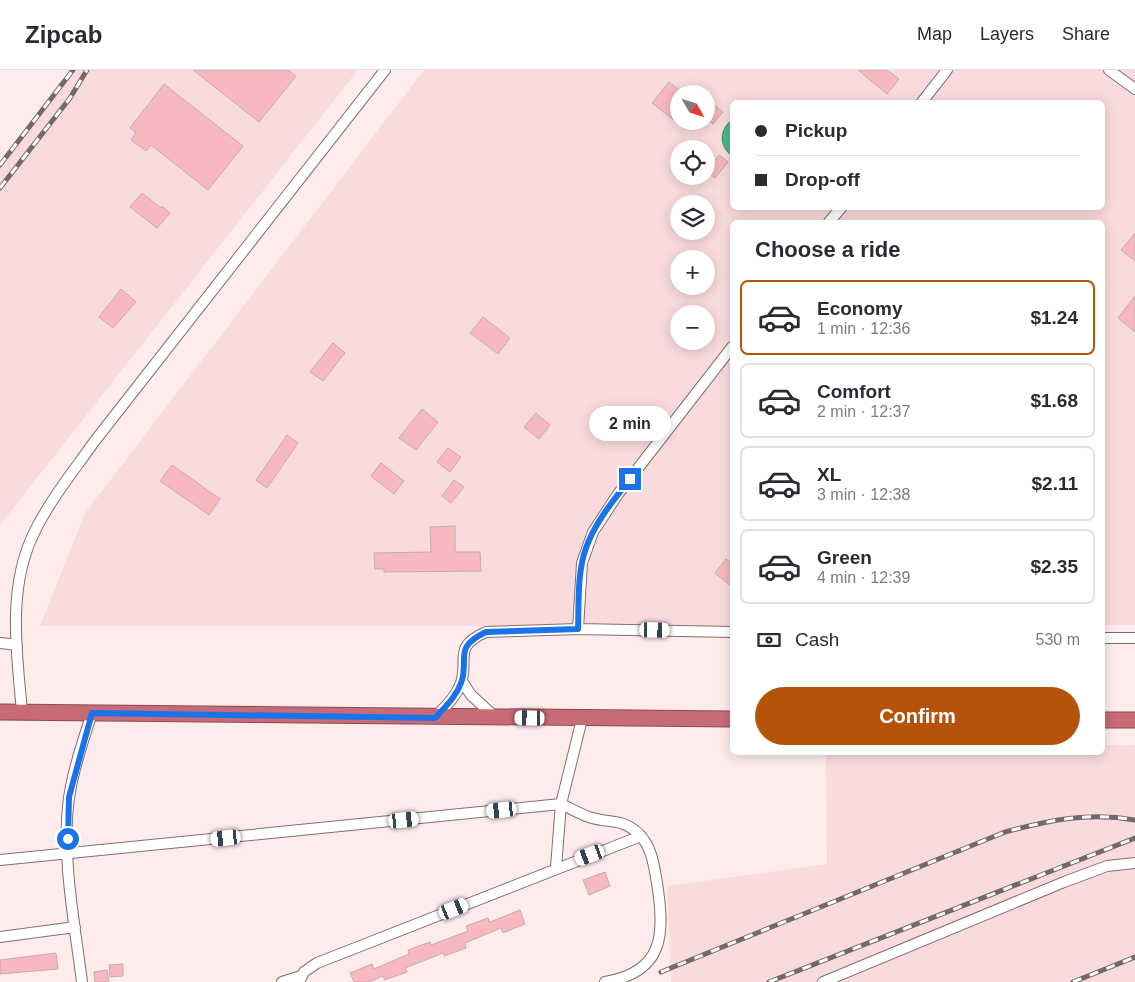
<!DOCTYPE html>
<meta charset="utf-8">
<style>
:root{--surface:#fff;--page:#f2f2f3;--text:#2b2b33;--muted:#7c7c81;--line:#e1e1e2;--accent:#b45309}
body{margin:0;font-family:Helvetica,sans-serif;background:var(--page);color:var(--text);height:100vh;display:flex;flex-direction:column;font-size:19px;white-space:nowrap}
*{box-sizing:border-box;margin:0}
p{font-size:16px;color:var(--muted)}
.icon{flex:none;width:28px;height:28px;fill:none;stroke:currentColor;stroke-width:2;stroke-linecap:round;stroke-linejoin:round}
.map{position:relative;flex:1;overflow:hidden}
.details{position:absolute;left:730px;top:150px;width:375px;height:535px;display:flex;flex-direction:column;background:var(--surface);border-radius:8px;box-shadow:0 2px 12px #0003}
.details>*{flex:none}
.banner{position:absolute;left:730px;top:30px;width:375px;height:110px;border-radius:8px;box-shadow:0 2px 12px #0003;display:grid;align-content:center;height:110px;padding:0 25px;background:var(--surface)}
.needle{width:32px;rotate:129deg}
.fabs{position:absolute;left:670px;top:15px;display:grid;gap:10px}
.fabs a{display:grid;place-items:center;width:45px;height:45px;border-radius:50%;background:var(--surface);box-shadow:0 2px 12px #0003;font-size:25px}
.end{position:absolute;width:22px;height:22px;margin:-11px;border:6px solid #1a73e8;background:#fff;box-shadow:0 0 0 2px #fff}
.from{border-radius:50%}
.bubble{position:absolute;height:35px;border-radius:18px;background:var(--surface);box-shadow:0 2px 12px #0003;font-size:16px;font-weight:700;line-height:35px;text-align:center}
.car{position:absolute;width:15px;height:30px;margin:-15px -8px;border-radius:6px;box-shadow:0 0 4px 1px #0007;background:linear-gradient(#fff 24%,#345 0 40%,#fff 0 76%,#345 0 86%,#fff 0)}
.banner b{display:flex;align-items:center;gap:18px;height:48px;font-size:19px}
.banner b+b{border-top:1px solid var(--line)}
.banner i{width:12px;height:12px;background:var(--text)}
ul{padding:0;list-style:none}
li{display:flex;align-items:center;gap:15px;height:75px;margin:0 10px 8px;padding:0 15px;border:2px solid var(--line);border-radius:8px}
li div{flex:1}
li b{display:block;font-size:19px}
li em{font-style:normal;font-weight:700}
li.on{border-color:var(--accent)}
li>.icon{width:45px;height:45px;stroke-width:1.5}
h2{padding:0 25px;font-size:22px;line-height:60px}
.pay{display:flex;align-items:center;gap:12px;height:55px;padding:0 25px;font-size:19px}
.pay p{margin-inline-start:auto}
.action{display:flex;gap:10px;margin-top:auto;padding:10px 25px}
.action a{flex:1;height:58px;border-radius:30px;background:var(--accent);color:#fff;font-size:20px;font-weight:700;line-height:58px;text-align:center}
header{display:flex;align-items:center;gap:30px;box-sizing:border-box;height:70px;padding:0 25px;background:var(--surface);border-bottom:1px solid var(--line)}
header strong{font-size:24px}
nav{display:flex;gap:28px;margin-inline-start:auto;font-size:18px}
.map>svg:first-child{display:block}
.built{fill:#fadbdd;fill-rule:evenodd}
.water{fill:#4aba8e;stroke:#3b8768}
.building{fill:#f7b9bf;stroke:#c2acae}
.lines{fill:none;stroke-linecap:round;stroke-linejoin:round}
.minor-casing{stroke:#826e70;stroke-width:12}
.highway-casing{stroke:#8a4b53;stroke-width:17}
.minor{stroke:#fff;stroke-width:10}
.highway{stroke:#c76b77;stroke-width:15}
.rail-casing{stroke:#746869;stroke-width:5}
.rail{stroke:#fff;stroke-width:3;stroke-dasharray:9;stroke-linecap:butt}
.route{stroke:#1a73e8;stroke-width:6}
</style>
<header>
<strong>Zipcab</strong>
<nav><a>Map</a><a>Layers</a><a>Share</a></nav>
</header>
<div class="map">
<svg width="1135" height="912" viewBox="0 0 1135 912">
<rect width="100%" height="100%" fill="#feeced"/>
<path class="built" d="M72,0h286l-358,455v-362z
M424,0h711v555h-32l-1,-403h-370v404h-692l45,-113zM679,24h27v27h-27zM732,32h370v106h-370zM679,79h27v27h-27zM679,134h27v27h-27zM679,189h27v27h-27zM679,244h27v27h-27z
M1103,675h32v237h-464l-4,-96 160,-22 -1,-111 276,-1z"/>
<path class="water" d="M732,50v36c-13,-10 -13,-26 0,-36z"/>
<path class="building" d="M193,0h95l8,6 -37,46z
M858,0h29l12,9 -12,15z
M669,12l10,8v25l-5,5 -22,-17z
M164,14l79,62 -35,44 -57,-45 -5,6 -15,-11 5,-7 -6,-5z
M706,28l17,14 -10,12 -7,-6z
M719,85l9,7 -13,16 -9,-6z
M142,123l19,15 1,-2 8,7 -13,15 -27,-21z
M1135,163v28l-14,-11z
M121,219l15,13 -23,26 -14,-11z
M1135,226v36l-17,-14z
M483,247l27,21 -12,16 -28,-21z
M333,273l12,10 -22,28 -13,-9z
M422,339l16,13 -22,28 -17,-12z
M536,343l14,12 -11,14 -15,-12z
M287,365l11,8 -31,45 -11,-8z
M448,378l13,9 -11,15 -13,-10z
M381,393l23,18 -10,13 -23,-18z
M172,395l48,34 -11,16 -49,-34z
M454,410l10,7 -13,16 -9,-7z
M455,456v26h25l1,19 -97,1v-3h-9l-1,-16 57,-1 -1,-25z
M726,489l6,5v23l-17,-14z
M605,802l5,14 -21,9 -6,-15z
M520,840l5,14 -22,9 -2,-5 -36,15 1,5 -22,8 -1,-3 -38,15 2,4 -22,8 -2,-4 -14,6h-15l-4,-9 22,-9 2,5 35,-15 -1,-4 22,-8 1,3 37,-14 -2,-5 22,-8 2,4z
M56,883l2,16 -58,5v-14z
M123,894v12l-13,1 -1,-12z
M107,900l2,12h-14l-1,-10z"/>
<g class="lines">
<defs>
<path id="minor" d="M1109,0l26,19
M922,32l25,-32
M829,152l12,-14
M578,559l4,-66 11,-31 25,-38 114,-147
M1102,568h33
M0,573l17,2
M462,611l9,14 25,23
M22,642c-5,-58 -15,-122 11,-177 16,-34 40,-63 61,-93l291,-372
M435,647c10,-10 21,-20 26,-34 8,-24 -9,-36 25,-51l92,-3 154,3
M0,790l561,-56 21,-85
M556,797l5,-63c9,4 19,10 28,13 20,7 32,0 50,17 13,13 15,32 18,49 8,52 7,89 -52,99
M0,867l75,-10
M82,912c-7,-56 -21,-128 -13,-184 4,-28 14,-57 23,-85
M282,912l19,-6
M299,912l5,-10 13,-9 324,-127
M823,912l241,-100 43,-16 28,-3"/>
<path id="highway" d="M0,642l732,7
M1102,650h33"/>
</defs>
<use href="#minor" class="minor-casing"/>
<use href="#highway" class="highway-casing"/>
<use href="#minor" class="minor"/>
<use href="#highway" class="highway"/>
<defs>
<path id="rail" d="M0,95l73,-95
M0,118l70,-90 17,-28
M661,902l344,-140c45,-12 83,-20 130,-12
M769,912l366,-144
M1073,912l62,-25"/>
</defs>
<use href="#rail" class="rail-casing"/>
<use href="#rail" class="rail"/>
</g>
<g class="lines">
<path class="route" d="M68,769l1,-42 23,-84 343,5c10,-11 21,-21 26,-35 9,-24 -9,-35 25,-51l92,-3c1,-27 -1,-56 8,-81 9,-26 28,-48 44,-69"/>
</g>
</svg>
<div class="fabs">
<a><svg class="needle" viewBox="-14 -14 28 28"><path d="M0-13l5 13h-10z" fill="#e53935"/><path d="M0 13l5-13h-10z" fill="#7c7c81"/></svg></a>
<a><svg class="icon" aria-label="locate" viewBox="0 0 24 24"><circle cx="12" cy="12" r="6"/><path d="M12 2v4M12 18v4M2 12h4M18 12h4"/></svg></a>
<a><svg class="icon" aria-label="layers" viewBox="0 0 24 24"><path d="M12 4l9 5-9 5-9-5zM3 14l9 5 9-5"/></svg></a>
<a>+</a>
<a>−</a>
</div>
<i class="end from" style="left:68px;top:769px"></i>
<i class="end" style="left:630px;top:409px"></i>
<div class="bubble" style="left:589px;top:336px;width:82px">2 min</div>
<i class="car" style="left:655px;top:560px;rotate:91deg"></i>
<i class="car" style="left:530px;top:648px;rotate:271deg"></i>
<i class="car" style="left:502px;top:740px;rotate:264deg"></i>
<i class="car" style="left:404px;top:750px;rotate:84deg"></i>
<i class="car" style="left:226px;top:768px;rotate:264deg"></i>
<i class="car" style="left:590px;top:785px;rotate:250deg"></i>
<i class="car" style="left:454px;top:839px;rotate:68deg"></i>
<div class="banner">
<b><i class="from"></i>Pickup</b>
<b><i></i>Drop-off</b>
</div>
<section class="details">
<h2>Choose a ride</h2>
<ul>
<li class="on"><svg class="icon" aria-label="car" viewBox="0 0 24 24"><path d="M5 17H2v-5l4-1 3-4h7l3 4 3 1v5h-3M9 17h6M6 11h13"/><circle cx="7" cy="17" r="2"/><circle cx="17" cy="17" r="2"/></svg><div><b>Economy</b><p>1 min · 12:36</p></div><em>$1.24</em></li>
<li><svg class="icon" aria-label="car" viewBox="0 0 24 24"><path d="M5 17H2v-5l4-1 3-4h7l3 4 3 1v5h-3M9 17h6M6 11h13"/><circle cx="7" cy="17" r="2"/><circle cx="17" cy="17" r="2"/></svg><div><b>Comfort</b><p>2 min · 12:37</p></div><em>$1.68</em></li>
<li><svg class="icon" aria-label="car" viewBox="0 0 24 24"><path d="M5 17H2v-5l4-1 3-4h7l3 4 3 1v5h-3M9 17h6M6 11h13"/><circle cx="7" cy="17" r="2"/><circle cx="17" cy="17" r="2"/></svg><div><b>XL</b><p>3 min · 12:38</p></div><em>$2.11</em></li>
<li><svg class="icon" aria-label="car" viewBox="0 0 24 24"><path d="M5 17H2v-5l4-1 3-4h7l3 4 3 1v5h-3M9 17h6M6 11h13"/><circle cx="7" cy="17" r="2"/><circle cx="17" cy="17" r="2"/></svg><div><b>Green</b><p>4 min · 12:39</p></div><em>$2.35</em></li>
</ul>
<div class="pay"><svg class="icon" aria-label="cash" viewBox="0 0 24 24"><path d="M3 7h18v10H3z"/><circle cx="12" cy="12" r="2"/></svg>Cash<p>530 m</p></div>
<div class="action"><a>Confirm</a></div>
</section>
</div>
